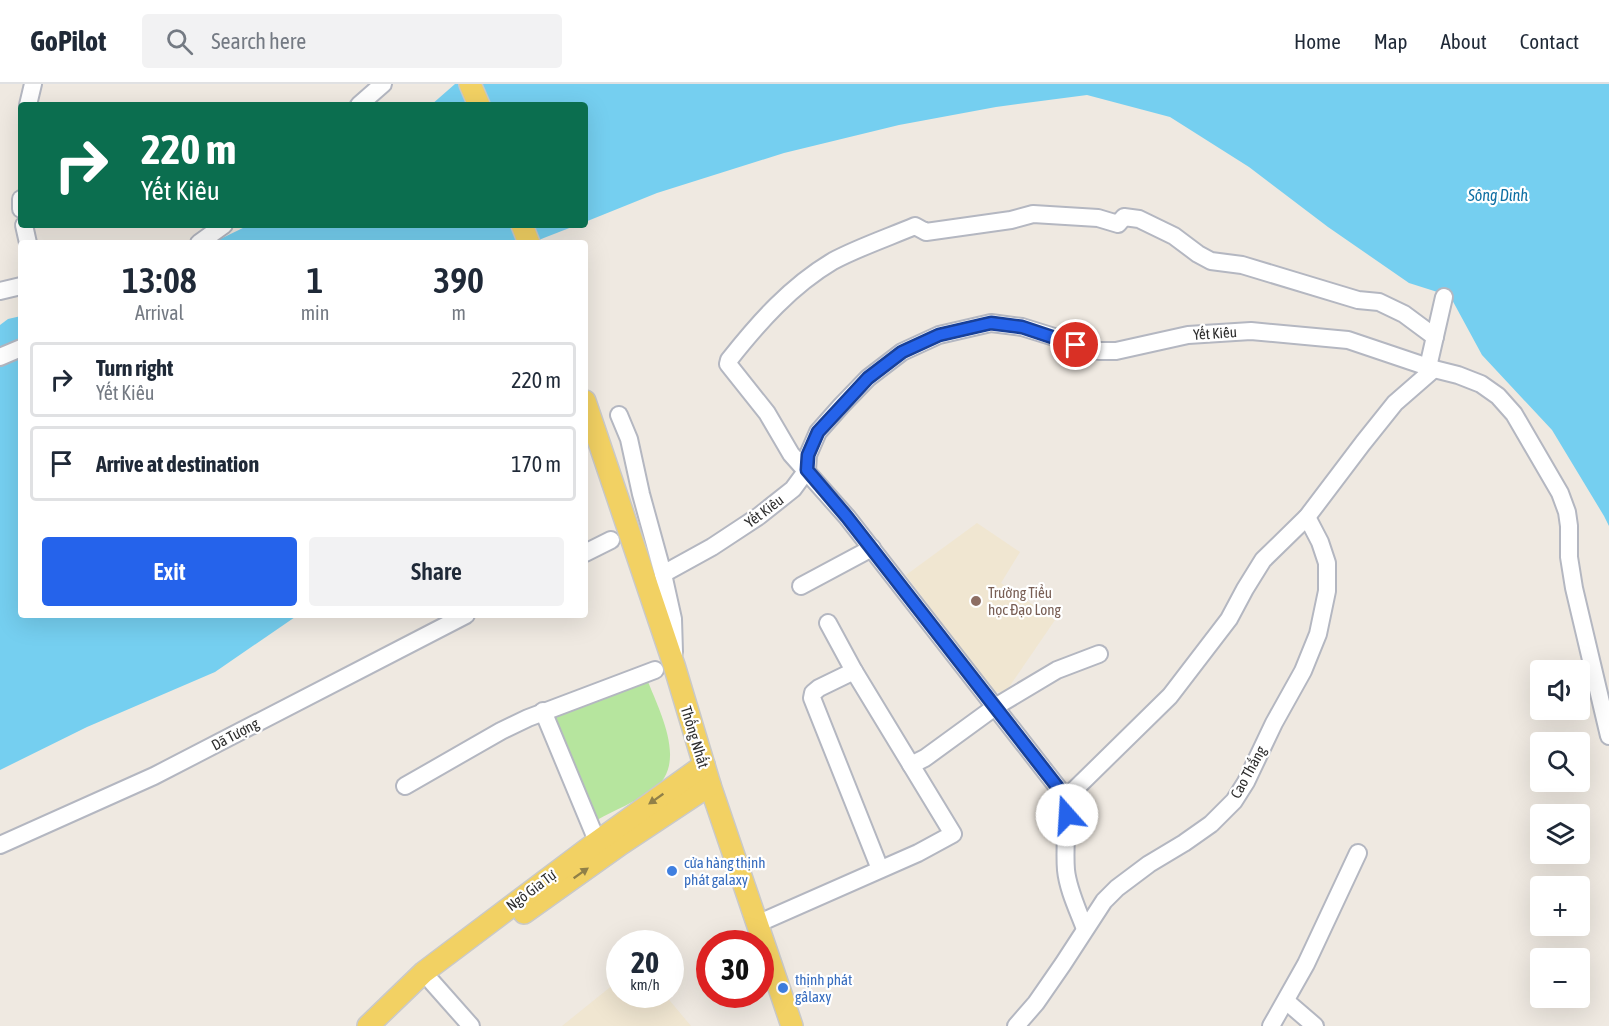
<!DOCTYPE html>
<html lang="en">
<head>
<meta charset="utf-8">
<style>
  body { margin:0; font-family:"Asap Condensed",sans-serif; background:#f2f2f3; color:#1f2937; height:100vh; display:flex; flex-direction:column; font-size:22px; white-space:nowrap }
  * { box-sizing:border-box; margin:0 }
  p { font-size:20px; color:#747a83 }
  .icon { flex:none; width:33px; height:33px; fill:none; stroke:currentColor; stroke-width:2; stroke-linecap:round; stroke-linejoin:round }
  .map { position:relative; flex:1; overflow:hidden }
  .details { position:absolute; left:18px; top:156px; width:570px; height:378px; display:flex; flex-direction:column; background:#fff; border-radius:6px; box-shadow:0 6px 24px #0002 }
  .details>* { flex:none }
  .top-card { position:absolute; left:18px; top:18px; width:570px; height:126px; border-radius:6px; box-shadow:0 6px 24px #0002; background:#0b6e4f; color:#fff; overflow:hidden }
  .buttons { position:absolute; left:1530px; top:576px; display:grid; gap:12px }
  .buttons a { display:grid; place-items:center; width:60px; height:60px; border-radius:6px; background:#fff; box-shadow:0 6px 24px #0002; font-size:30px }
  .speed { position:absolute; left:606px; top:846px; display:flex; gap:12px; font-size:30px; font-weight:700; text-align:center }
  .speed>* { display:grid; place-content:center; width:78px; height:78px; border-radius:50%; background:#fff; box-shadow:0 6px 24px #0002; line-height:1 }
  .speed small { font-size:15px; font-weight:400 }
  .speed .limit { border:9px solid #d22; background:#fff; color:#111 }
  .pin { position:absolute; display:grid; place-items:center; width:51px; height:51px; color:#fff; margin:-26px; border:3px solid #fff; border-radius:50%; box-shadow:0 2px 6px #0007 }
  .me { position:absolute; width:66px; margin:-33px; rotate:341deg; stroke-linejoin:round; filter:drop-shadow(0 0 4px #0008) }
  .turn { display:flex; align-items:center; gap:21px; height:126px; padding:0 24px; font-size:27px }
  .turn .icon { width:78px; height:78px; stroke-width:2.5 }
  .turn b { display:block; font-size:42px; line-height:51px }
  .eta { display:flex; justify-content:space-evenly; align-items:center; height:102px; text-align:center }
  .eta b { font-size:36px; font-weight:600; line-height:42px }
  .cta { display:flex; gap:12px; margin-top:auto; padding:12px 24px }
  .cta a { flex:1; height:69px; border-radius:6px; background:#2563eb; color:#fff; font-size:24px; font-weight:600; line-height:69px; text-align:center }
  .cta a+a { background:#f2f2f3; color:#1f2937 }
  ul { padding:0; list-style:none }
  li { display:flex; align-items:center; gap:18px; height:75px; margin:0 12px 9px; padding:0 12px; border:3px solid #e0e1e3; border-radius:6px }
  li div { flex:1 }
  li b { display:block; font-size:22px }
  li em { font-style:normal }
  header { display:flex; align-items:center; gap:36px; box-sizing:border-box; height:84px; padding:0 30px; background:#fff; border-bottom:2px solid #e0e1e3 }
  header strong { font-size:28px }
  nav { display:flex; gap:33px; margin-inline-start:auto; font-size:21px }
  .search { width:420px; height:54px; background:#f2f2f3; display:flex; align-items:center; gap:15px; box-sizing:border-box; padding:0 21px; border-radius:6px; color:#747a83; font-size:22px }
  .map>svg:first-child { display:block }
  .education { fill:#f0e6d1 }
  .green { fill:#b6e59e }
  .water { fill:#75cff0 }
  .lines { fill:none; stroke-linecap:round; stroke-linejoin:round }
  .minor-casing { stroke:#b4b7c1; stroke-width:20 }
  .major-casing { stroke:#c9c9c9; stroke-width:24 }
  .minor { stroke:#fff; stroke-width:16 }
  .major { stroke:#f2d163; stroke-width:21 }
  .oneway { fill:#908048 }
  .route-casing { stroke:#184099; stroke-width:15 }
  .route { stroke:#2563eb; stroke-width:10 }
  .education-dot { fill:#8d6e63; stroke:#fff; stroke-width:2 }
  .shop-dot { fill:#3f7fe0; stroke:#fff; stroke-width:2 }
  .labels { text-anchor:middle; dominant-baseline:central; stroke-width:4.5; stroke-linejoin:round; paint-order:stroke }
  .street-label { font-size:15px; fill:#2e2e2e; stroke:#fff }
  .education-label { font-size:15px; fill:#785e54; stroke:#fff; text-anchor:start }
  .shop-label { font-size:15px; fill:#366cbe; stroke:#fff; text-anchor:start }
  .water-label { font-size:16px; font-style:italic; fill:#0d6fa3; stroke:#fff }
</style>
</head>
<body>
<header>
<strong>GoPilot</strong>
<div class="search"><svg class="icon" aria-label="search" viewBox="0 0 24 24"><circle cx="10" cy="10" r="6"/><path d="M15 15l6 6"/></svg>Search here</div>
<nav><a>Home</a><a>Map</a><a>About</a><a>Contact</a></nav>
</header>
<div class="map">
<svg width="1609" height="942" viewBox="0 0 1609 942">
  <rect width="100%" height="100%" fill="#efe9e1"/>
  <g class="education">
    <path d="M977 439 1020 468 1001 499 1055 536 1005 609 990 607 906 491Z"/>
    <path d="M619 896 620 910 665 911 691 942H562Z"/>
  </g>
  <path class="green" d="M647 595C659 627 690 682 651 707 635 718 615 726 597 736L549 634Z"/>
  <g class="water">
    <path d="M455 0H1609V442L1604 432 1552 346 1482 271 1450 212 1409 199 1328 143 1249 83 1170 33 1087 11 996 23 899 41 784 69 657 109 585 138V21H431Z"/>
    <path d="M249 141H577L531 159H212Z"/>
    <path d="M21 232V531H298L215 588 87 643 0 686V241L8 235Z"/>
  </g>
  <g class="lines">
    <defs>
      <g id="minor">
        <path d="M28 21 33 0"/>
        <path d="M359 21 383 0"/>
        <path d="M21 115V125"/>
        <path d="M24 141 28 159"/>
        <path d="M199 159 224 141"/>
        <path d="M0 207 21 202"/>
        <path d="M0 273 21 264"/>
        <path d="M1428 283 1444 213"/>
        <path d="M619 331 629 355 641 410 663 490 673 535 674 568"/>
        <path d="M585 469 611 456"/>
        <path d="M663 490 712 463 759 432 793 405 807 386 808 371 818 348 841 322 868 294 902 268 939 251 991 239 1022 243 1099 267H1116L1188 251 1251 247 1348 256 1434 285 1458 291 1481 300 1498 312 1514 330 1560 409 1567 428 1569 442V473L1574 504 1609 652"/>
        <path d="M801 502 872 464"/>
        <path d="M854 587 819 604 813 609 812 614 880 785"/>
        <path d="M543 627 597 757"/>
        <path d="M911 681 925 674 995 623 1057 586 1099 570"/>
        <path d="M405 702 501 647 528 634 655 586"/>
        <path d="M1066 714 1170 612 1229 535 1245 505 1263 476 1307 433 1363 359 1395 319 1434 285"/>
        <path d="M0 761 154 692 466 531"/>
        <path d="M757 840 918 769 953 750 854 587 828 539"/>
        <path d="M1085 845C1078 826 1068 806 1066 786 1064 762 1068 738 1066 714L847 433 791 370 767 329 728 280 729 276C759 238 791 202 833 177 857 164 889 153 915 142L926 148 1011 136 1033 130 1098 134 1118 140 1124 133 1139 135 1174 152 1198 170 1211 177 1242 181 1358 216 1379 218 1404 230 1435 253"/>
        <path d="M432 898 471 942"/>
        <path d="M1286 917 1315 942"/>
        <path d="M1016 942 1036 919 1063 880 1104 817 1117 804 1149 780 1184 759 1211 740 1234 717 1246 698 1274 639 1303 587 1318 550 1327 507V479L1320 458 1307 433"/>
        <path d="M1271 942 1306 880 1358 769"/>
      </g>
      <g id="major">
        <path d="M470 0 479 21"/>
        <path d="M522 141 529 159"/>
        <path d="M585 317 674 581 710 701 792 942"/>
        <path d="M524 829 621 760 710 701"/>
        <path d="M368 942 424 888 594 760 704 681"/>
      </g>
    </defs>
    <use href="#minor" class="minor-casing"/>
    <use href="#major" class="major-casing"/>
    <use href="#minor" class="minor"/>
    <use href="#major" class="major"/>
  </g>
  <defs><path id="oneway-solid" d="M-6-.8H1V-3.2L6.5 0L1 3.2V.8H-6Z" transform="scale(1.5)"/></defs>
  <g class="oneway">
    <use href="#oneway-solid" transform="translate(656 715) rotate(145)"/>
    <use href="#oneway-solid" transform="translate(581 789) rotate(-35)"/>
  </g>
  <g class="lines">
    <defs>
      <path id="route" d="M1067 731 1066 714 847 433 807 386 808 371 818 348 868 294 902 268 939 251 991 239 1022 243 1076 261"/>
    </defs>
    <use href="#route" class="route-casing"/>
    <use href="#route" class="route"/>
  </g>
  <circle class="education-dot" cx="976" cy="517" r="6"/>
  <g class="shop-dot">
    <circle cx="672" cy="787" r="6"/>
    <circle cx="783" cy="904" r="6"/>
  </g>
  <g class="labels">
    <g class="street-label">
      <text transform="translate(1215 249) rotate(-4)">Yết Kiêu</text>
      <text transform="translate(764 427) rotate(-37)">Yết Kiêu</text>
      <text transform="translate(235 650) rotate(-28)">Dã Tượng</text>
      <text transform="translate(695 653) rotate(73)">Thống Nhất</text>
      <text transform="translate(1248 688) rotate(-61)">Cao Thắng</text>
      <text transform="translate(531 806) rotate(-37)">Ngô Gia Tự</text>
    </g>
    <g class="education-label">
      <text x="988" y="508">Trường Tiểu<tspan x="988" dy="17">học Đạo Long</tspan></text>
    </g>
    <g class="shop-label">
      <text x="684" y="778">cửa hàng thịnh<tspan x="684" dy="17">phát galaxy</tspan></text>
      <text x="795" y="895">thịnh phát<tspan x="795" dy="17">gâlaxy</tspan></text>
    </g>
    <g class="water-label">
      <text x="1498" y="111">Sông Dinh</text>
    </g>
  </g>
</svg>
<div class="buttons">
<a><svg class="icon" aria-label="sound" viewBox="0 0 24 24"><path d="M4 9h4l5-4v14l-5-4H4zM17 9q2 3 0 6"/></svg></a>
<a><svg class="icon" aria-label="search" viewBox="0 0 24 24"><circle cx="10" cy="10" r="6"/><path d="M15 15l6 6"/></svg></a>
<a><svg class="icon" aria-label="layers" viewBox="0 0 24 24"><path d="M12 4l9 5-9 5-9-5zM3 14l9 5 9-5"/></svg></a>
<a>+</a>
<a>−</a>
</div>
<div class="speed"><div>20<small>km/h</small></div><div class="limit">30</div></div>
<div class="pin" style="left:1076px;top:261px;background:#d93025"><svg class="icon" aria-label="arrive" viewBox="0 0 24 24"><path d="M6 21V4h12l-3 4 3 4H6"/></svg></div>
<svg class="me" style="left:1067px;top:731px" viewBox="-20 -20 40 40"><circle r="19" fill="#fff"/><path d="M0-13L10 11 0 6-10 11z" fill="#2563eb"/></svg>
<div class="top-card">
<div class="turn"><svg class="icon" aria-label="right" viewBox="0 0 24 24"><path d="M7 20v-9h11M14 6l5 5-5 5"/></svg><div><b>220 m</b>Yết Kiêu</div></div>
</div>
<section class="details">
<div class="eta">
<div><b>13:08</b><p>Arrival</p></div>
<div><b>1</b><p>min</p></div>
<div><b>390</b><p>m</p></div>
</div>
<ul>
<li><svg class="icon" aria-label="right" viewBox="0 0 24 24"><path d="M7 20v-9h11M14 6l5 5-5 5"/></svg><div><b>Turn right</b><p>Yết Kiêu</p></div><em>220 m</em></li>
<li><svg class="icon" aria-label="arrive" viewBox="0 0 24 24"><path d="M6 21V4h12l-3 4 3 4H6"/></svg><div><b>Arrive at destination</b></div><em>170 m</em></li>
</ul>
<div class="cta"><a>Exit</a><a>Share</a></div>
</section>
</div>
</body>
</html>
